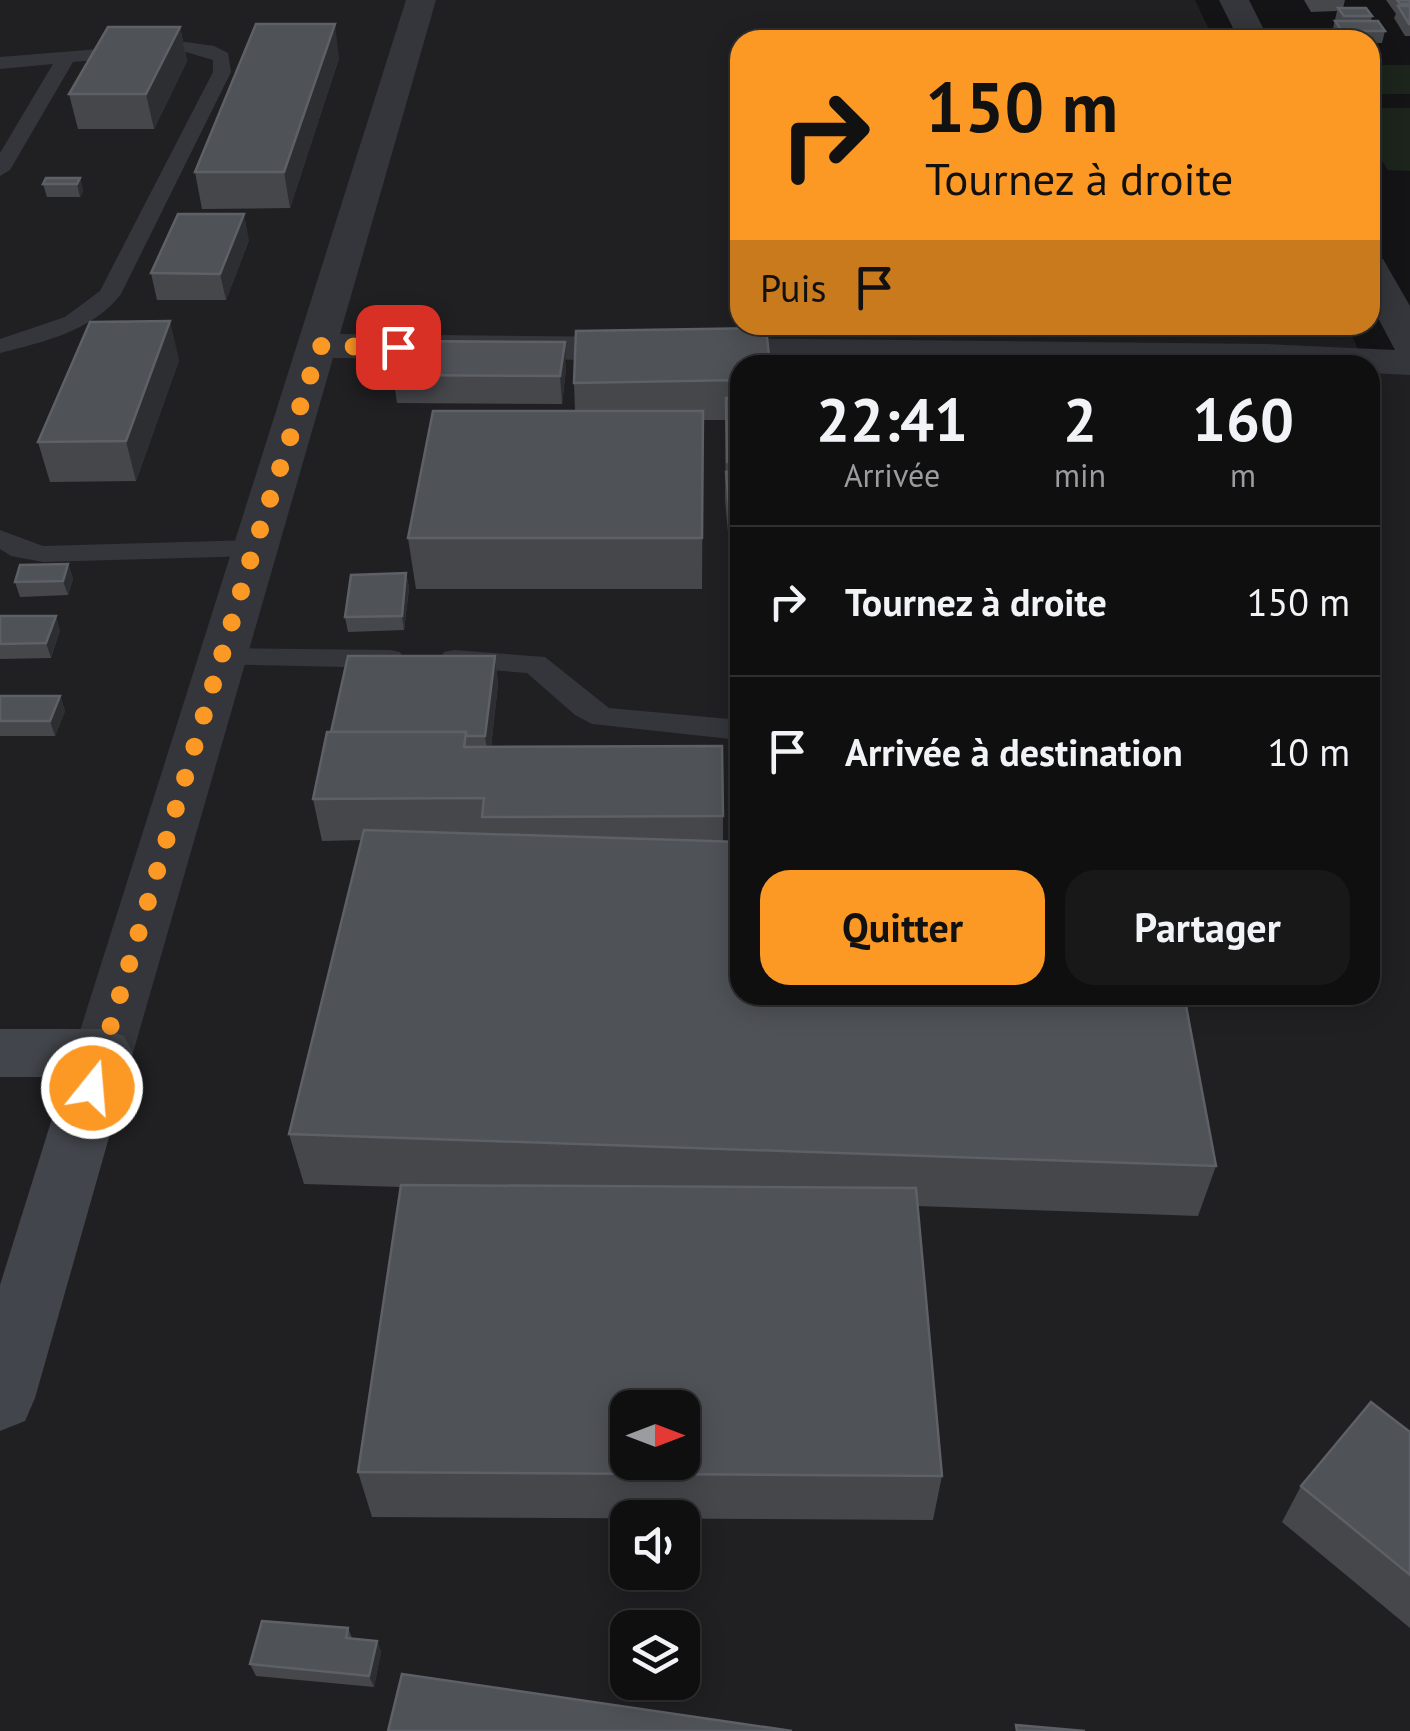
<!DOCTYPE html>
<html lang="fr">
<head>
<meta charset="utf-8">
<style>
  body { margin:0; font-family:"PT Sans",sans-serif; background:#181819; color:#f1f3f6; height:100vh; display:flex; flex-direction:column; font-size:38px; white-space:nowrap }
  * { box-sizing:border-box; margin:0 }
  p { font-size:32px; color:#9b9c9f }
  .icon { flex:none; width:55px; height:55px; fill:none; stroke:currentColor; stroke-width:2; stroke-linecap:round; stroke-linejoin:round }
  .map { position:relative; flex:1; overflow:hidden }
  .details { position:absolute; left:730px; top:355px; width:650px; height:650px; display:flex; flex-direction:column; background:#0f0f10; border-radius:30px; box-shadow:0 5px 25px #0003,0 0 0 2px #2f2f30 }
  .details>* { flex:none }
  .hud { position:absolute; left:730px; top:30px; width:650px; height:305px; border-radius:30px; box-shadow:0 5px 25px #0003,0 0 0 2px #2f2f30; background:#fc9925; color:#111; overflow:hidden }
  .needle { width:65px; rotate:90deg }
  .fabs { position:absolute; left:610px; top:1390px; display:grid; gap:20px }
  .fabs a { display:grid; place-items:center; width:90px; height:90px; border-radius:20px; background:#0f0f10; box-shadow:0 5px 25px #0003,0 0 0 2px #2f2f30; font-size:50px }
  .pin { position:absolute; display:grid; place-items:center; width:85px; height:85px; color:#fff; margin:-42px; border-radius:20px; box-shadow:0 5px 15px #0006 }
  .me { position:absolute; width:110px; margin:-55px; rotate:17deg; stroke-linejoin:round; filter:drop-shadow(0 0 8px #0008) }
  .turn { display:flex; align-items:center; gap:35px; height:210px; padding:0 30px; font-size:45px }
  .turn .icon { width:130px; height:130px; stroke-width:2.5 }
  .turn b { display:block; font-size:70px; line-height:85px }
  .then { display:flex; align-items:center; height:95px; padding:0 30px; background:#0003; gap:20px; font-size:38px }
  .eta { display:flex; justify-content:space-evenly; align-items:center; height:170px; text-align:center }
  .eta b { font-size:60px; font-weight:800; line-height:70px }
  .button { display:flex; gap:20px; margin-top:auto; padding:20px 30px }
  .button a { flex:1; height:115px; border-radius:30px; background:#fc9925; color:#111; font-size:40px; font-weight:800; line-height:115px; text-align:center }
  .button a+a { background:#181819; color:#f1f3f6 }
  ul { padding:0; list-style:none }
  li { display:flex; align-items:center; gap:30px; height:150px; padding:0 30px; border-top:2px solid #2f2f30 }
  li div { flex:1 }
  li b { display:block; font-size:38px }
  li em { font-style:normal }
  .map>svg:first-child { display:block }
  .built { fill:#202023; fill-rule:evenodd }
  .green { fill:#1c241c }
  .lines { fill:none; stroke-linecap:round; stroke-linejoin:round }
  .lane { fill:#34363b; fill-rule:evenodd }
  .street { fill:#34363b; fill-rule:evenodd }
  .secondary { fill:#42454b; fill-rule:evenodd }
  .wall { fill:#45474b }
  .shaded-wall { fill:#2d2e31 }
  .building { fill:#4f5257; stroke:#5d6066; stroke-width:2.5; fill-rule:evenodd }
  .route { stroke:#fc9925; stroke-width:18; stroke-dasharray:0 32.4 }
</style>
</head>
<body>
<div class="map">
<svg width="1410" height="1731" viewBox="0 0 1410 1731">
  <rect width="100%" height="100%" fill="#141416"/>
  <path class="built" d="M0 0H1195L1214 40H740V325H1347L1365 364 1410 366V1731H0ZM740 365H1370V995H740ZM628 1408H682V1462H628ZM628 1518H682V1572H628ZM628 1628H682V1682H628Z"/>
  <g class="green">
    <rect x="1370" y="65" width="40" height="29"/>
    <path d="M1370 108H1410V171L1388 170 1370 142Z"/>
  </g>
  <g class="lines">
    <g class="lane">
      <path d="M186 42 214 46 228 53 231 72 121 294C93 331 43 342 0 353V339L65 317 100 291 213 72V60L186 52 73 62 10 170 0 176V153L53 64 0 69V57Z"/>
      <path d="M0 530 43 546 254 540 267 548 254 556 43 562 11 556 0 549Z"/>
      <path d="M222 648 390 650 400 652 404 659 400 666 390 668 212 664 208 657 212 650Z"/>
      <path d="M454 650 545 657 609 708 740 720V740L592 724 575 715 527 673 444 666 440 659 444 652Z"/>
    </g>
    <g class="street">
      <path d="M406 0H436L340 334 1264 344 1395 350 1370 303V256L1383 259 1410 306V375L1370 373V365L333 358 133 1053 124 1070 103 1077 82 1070 73 1053Z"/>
      <path d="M1219 0H1249L1269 40H1239Z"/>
    </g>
    <path class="secondary" d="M0 1029H103L124 1036 133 1053 35 1398 25 1421 0 1431V1285L65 1077H0Z"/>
  </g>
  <g class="wall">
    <path d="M1304 0H1345L1343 8 1372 16 1371 21 1385 31 1382 43H1370V40H1337L1332 33 1337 11 1311 12Z"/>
    <path d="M1386 0H1410V36H1405L1394 18 1396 14Z"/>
    <path d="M180 27 187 61 154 129H78L69 94Z"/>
    <path d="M339 58 290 208 202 209 195 172Z"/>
    <path d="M80 178 83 191 80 197H47L43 184Z"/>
    <path d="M249 240 226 300H157L151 273Z"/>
    <path d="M179 360 136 481 50 482 38 442Z"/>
    <path d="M740 365V596H734L725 500 726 420H703L702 589H416L408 538 575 411 574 383Z"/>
    <path d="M566 369 562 404 397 403 393 375Z"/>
    <path d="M68 564 73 579 68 595 20 597 15 582Z"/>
    <path d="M406 573 409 588 404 630 348 632 345 617Z"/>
    <path d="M0 616 60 630 51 658 0 659Z"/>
    <path d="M495 656 498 684 491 747 723 816V841L1216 1166 1198 1216 917 1206 942 1476 933 1520 372 1517 358 1472 401 1187 304 1184 289 1134 362 840 322 841 313 799 331 732Z"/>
    <path d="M0 696H60L65 711 55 736H0Z"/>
    <path d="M1410 1432V1628L1282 1522 1301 1486Z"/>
    <path d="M348 1628 352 1638 377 1641 381 1652 374 1687 256 1676 250 1664Z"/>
  </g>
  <g class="shaded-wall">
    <path d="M335 24 339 58 290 208 284 172Z"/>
    <path d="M180 27 187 61 154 129 146 94Z"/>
    <path d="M80 178 83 191 80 197 77 184Z"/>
    <path d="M244 214 249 240 226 300 220 274Z"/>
    <path d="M170 321 179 360 136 481 126 441Z"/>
    <path d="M565 342 566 369 562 404 560 376Z"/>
    <path d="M68 564 73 579 68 595 63 581Z"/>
    <path d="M406 573 409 588 404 630 402 616Z"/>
    <path d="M56 616 60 630 51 658 46 643Z"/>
    <path d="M495 656 498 684 489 765 485 736Z"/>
    <path d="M60 696 65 711 55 736 50 721Z"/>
    <path d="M377 1641 381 1652 374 1687 369 1676Z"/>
  </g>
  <g class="building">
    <path d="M1397 0H1410V4H1400Z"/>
    <path d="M1398 6H1410V24H1409Z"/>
    <path d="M1338 8H1366L1372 16H1344Z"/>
    <path d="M1335 21H1378L1385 31H1342Z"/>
    <path d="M256 24H335L284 172H195Z"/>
    <path d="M108 27H180L146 94H69Z"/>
    <path d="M46 178H80L77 184H43Z"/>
    <path d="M178 214H244L220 274 151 273Z"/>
    <path d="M170 321 126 441 38 442 90 322Z"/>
    <path d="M766 328 770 365H740V380L574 383 576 331Z"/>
    <path d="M402 341 565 342 560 376 393 375Z"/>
    <path d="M726 398H740V462H727Z"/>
    <path d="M433 411H703L702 538H408Z"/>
    <path d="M740 471V567H734L726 472Z"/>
    <path d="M68 564 63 581 15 582 20 565Z"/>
    <path d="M406 573 402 616 345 617 351 575Z"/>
    <path d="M0 616H56L46 643 0 644Z"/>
    <path d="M348 656H495L485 736H467L466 732H331Z"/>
    <path d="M0 696H60L50 721H0Z"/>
    <path d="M327 732H466L464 747 722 746 723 816 482 817 484 798 313 799Z"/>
    <path d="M364 830 740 842V995H1184L1216 1166 289 1134Z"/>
    <path d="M401 1185 916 1188 942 1476 358 1472ZM628 1408H682V1462H628Z"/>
    <path d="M1371 1402 1410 1432V1575L1301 1486Z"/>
    <path d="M262 1621 348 1628 346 1638 377 1641 369 1676 250 1664Z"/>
    <path d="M402 1674 792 1731H388Z"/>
    <path d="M1016 1725 1085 1731H1017Z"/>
  </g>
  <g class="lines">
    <path class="route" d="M92 1088 254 548 320 346 398 347"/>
  </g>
</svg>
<div class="fabs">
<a><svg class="needle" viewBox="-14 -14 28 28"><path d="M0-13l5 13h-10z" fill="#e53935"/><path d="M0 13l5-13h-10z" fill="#9b9c9f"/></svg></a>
<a><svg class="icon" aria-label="sound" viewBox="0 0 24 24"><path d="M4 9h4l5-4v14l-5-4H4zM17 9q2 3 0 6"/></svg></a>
<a><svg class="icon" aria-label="layers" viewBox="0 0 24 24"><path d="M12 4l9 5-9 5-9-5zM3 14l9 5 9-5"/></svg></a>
</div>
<div class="pin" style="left:398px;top:347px;background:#d93025"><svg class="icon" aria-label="arrive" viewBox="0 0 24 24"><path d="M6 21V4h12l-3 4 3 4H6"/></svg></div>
<svg class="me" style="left:92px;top:1088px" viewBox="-20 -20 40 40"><circle r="17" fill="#fc9925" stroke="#fff" stroke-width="3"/><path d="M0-11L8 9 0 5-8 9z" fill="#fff"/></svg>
<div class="hud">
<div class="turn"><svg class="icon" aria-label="right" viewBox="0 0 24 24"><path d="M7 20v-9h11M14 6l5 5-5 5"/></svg><div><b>150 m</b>Tournez à droite</div></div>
<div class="then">Puis<svg class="icon" aria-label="arrive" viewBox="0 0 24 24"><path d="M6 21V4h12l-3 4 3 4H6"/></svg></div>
</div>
<section class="details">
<div class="eta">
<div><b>22:41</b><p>Arrivée</p></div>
<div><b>2</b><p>min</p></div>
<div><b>160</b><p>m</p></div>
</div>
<ul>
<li><svg class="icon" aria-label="right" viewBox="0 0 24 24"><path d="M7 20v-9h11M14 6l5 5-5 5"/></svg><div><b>Tournez à droite</b></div><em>150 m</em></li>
<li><svg class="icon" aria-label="arrive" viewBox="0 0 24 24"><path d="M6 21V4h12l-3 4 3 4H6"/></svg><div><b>Arrivée à destination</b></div><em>10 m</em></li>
</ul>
<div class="button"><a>Quitter</a><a>Partager</a></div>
</section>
</div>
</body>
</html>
